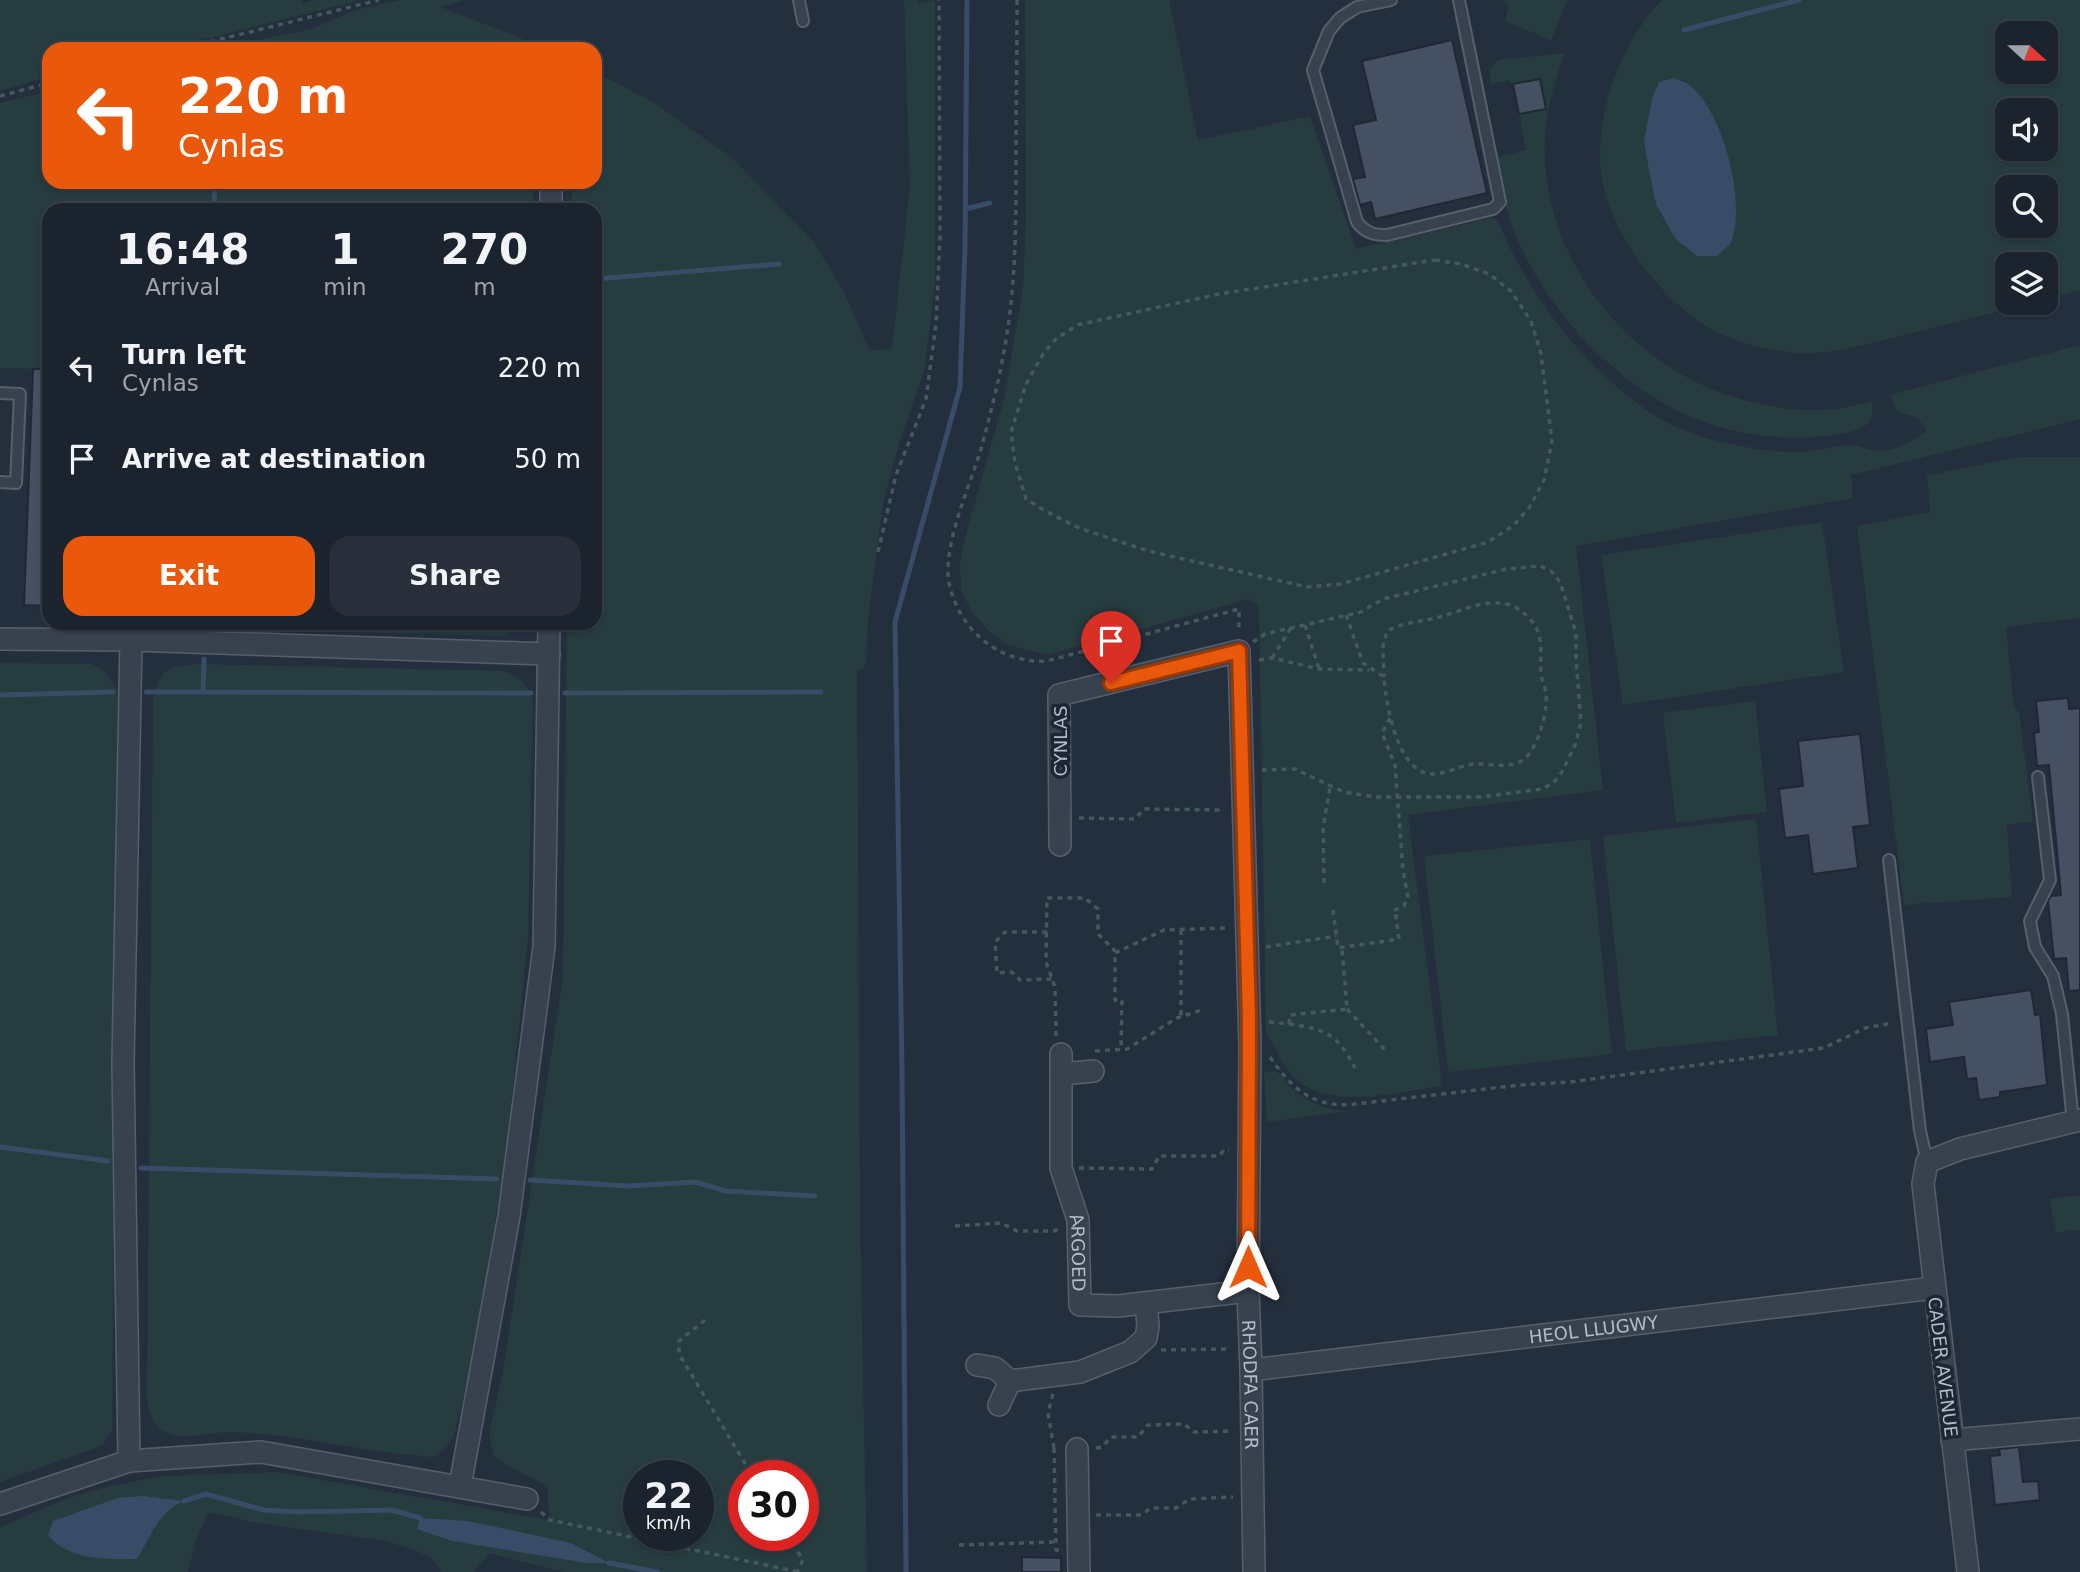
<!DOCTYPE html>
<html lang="en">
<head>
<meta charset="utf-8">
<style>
  body { margin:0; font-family:"DejaVu Sans",sans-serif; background:#282f3a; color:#f1f3f6; height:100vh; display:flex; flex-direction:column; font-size:26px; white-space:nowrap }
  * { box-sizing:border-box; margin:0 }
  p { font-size:23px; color:#a0a4aa }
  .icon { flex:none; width:38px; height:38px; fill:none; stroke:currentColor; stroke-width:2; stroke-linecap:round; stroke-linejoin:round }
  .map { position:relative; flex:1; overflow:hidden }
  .drawer { position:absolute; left:42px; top:203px; width:560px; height:427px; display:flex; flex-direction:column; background:#1b232e; border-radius:21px; box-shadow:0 2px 5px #0004,0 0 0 2px #39404a }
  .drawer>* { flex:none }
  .banner { position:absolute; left:42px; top:42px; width:560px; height:147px; border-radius:21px; box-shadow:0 2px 5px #0004,0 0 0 2px #39404a; background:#ea580c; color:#fff; overflow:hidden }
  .needle { width:46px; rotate:111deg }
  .controls { position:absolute; left:1995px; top:21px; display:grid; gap:14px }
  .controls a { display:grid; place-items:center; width:63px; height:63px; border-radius:14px; background:#1b232e; box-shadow:0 2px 5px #0004,0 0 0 2px #39404a; font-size:35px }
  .speed { position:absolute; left:623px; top:1460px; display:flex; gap:14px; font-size:35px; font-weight:700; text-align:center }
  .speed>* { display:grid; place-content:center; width:91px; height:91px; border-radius:50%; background:#1b232e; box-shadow:0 2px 5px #0004,0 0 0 2px #39404a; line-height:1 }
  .speed small { font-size:18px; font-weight:400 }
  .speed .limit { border:10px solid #d22; background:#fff; color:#111 }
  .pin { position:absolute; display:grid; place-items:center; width:60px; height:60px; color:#fff; margin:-72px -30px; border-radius:50% 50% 50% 0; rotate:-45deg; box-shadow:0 0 7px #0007 }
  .pin .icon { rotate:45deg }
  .me { position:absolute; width:77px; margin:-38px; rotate:0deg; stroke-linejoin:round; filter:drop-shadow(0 0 5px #0008) }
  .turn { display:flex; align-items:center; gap:24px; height:147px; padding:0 21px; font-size:32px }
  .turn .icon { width:91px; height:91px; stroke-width:2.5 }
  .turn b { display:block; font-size:49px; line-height:60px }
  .eta { display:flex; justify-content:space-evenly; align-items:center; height:119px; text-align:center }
  .eta b { font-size:42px; font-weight:600; line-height:49px }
  .button { display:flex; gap:14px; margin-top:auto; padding:14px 21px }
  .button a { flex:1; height:80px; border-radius:21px; background:#ea580c; color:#fff; font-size:28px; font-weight:600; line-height:80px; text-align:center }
  .button a+a { background:#282f3a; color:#f1f3f6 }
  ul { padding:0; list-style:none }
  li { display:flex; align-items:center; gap:21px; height:91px; padding:0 21px }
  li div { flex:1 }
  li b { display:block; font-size:26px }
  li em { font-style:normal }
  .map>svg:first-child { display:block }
  .green { fill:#263c3f; fill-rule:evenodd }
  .water { fill:#394c67 }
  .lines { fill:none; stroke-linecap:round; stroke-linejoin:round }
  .stream { stroke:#394c67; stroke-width:5 }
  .building { fill:#455162; stroke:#1f2835; stroke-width:2 }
  .service-casing { stroke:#565f6c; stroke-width:14 }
  .minor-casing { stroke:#565f6c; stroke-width:24 }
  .path { stroke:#44595c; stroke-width:3.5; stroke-dasharray:5 5; stroke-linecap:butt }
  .service { stroke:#38414e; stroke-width:10 }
  .minor { stroke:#38414e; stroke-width:21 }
  .route-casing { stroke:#983908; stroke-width:18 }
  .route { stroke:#ea580c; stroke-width:12 }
  .labels { text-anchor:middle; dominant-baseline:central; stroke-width:7; stroke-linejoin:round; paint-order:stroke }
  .street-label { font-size:18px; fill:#b4bcc9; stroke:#1d2633 }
</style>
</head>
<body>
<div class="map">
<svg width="2080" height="1572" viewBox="0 0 2080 1572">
  <rect width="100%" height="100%" fill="#242f3e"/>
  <g class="green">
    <path d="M0 0H302L303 3 314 0H361L167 49H49V76L0 91Z"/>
    <path d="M399 0H463L441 7 548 49H215L309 30 355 10Z"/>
    <path d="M904 0H917L918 3 935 0V284L924 371 898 447 883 503 868 619 866 663 864 668 857 670 860 1223 867 1572H565L489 1553 474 1572H442L430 1557 415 1550 380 1540 258 1523 208 1512 195 1544 188 1572H0V1527L68 1498 105 1487 162 1476 276 1472 550 1520 547 1486 505 1464 494 1456 489 1433 503 1372 563 977 567 623H595V210H572V182H595V72L653 102 732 158 813 241 844 292 870 351 892 348 910 186ZM639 1475H698V1535H639ZM744 1475H803V1535H744Z"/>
    <path d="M1025 0H1169L1198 140 1310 116 1356 249 1490 218 1497 219C1524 284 1564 341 1617 387 1633 400 1651 415 1670 424 1708 442 1757 452 1800 452 1816 452 1832 446 1847 445 1858 444 1868 450 1879 451 1891 453 1917 439 1927 431L1918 418 1897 411 1890 395 2080 345V419L1851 475 1853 498 1576 546 1603 790 1408 815 1442 1086C1397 1092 1325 1113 1291 1074 1281 1062 1274 1045 1266 1032L1259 606 1249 599 1047 655 1008 645 989 631 972 612 961 590 960 563 965 538 1004 399 1023 289 1026 214Z"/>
    <path d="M1501 0H1568L1551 40 1505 21 1509 6Z"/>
    <path d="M1663 0H2080V290L2046 299V264H2007V303H2030C1984 315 1938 327 1891 338 1857 346 1823 357 1787 352 1757 348 1723 339 1698 321 1654 289 1608 229 1601 174 1597 139 1605 98 1619 66 1629 45 1645 14 1663 0ZM2007 33H2046V72H2007ZM2007 110H2046V149H2007ZM2007 187H2046V226H2007Z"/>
    <path d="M1565 53C1555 80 1547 107 1545 136 1539 257 1626 366 1740 399 1784 411 1828 415 1872 401 1872 408 1874 416 1869 422 1863 431 1845 433 1835 435 1783 441 1733 436 1684 414 1656 401 1628 381 1605 360 1562 321 1523 266 1507 210 1503 193 1501 174 1498 157L1526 150 1519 114 1546 109 1540 79 1513 84 1508 80 1491 84 1489 70 1498 60Z"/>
    <path d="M49 91V182H533V210H49V369L0 368V103Z"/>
    <path d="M2019 457H2080V618L2006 627 2014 708 2019 712 2033 822 2007 825 2012 897 1904 905 1857 526 1930 512 1927 475Z"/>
    <path d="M1822 522 1844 672 1623 705 1601 555Z"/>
    <path d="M181 623H523L505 636 181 628Z"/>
    <path d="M0 663 92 664 105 672 118 690 112 1431 101 1446 0 1482Z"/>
    <path d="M200 664 503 671C519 677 526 683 533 699L528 937 507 1147 474 1355 454 1435 447 1446 433 1457C365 1453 298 1433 229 1432 209 1432 184 1441 165 1432 153 1426 149 1412 147 1400L153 700C159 667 169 667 200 664Z"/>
    <path d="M1755 701 1767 812 1676 823 1663 713Z"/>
    <path d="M1756 819 1778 1035 1626 1051 1603 836Z"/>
    <path d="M1590 839 1612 1054 1448 1072 1424 856Z"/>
    <path d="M1277 1071C1295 1096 1316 1109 1347 1111L1267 1122 1264 1072Z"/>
    <path d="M2080 1195V1230L2056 1233 2050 1199Z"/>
  </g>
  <g class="water">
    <path d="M1673 78C1677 80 1684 81 1688 84 1723 109 1746 201 1732 240 1729 247 1722 251 1717 256H1697L1675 238 1656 204 1649 170 1644 141 1652 99 1659 82Z"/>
    <path d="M142 1496 184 1501C158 1512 151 1536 137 1559 108 1560 67 1560 48 1535L53 1521 118 1498Z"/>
    <path d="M420 1518 468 1521 571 1543 609 1563H587L452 1541 417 1529Z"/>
  </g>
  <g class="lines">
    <g class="stream">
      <path d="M1684 30 1799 0"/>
      <path d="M965 209 990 203"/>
      <path d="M214 210 215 182"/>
      <path d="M595 279 779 264"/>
      <path d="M204 626V623"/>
      <path d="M203 691 204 659"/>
      <path d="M146 692 531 693"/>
      <path d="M565 693 821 692"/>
      <path d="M0 695 113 692"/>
      <path d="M0 1147 108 1161"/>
      <path d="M141 1168 497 1179"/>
      <path d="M530 1180 629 1186 695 1182 726 1191 815 1196"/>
      <path d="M184 1501 206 1494 264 1510 297 1512 392 1510 420 1518"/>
      <path d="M609 1563 657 1572"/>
      <path d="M906 1572 902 1072 895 622 960 387 965 247 967 0"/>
    </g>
  </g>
  <g class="building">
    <path d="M1452 40 1487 193 1375 219 1371 202 1360 205 1353 179 1365 177 1353 125 1376 120 1362 61Z"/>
    <path d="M1540 79 1546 109 1519 114 1513 84Z"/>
    <path d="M33 369H49V606L24 605Z"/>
    <path d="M2068 698 2069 709 2080 708V990L2069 991 2066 958 2054 959 2048 901 2051 896 2061 895 2049 765 2037 766 2034 733 2039 732 2036 701Z"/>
    <path d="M1860 734 1870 825 1853 827 1858 868 1813 874 1808 835 1785 838 1779 789 1803 786 1798 741Z"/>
    <path d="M2031 990 2035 1015 2040 1014 2047 1085 2000 1092V1097L1979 1100 1976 1078 1967 1079 1964 1057 1930 1062 1926 1029 1953 1025 1949 1002Z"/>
    <path d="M2019 1447 2023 1482 2038 1481 2040 1500 1995 1505 1990 1456 2000 1455 1999 1449Z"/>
    <path d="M1022 1557 1061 1558V1572H1022Z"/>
  </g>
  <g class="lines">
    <defs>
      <g id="service">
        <path d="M799 0 803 21"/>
        <path d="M1391 0 1357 7 1340 18 1329 31 1313 70 1357 222C1366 233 1373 235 1387 235L1493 209 1500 202 1459 0"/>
        <path d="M0 393 20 394 16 483 0 482"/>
        <path d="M2038 777 2050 880 2030 921 2035 947 2053 976 2062 1014 2073 1122"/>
        <path d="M1889 860 1920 1131 1927 1162"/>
      </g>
      <g id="minor">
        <path d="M551 210V182"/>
        <path d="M0 639 131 640 549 654"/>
        <path id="s1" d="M1060 845 1059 695 1239 651 1250 1045 1248 1291 1251 1370 1254 1572"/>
        <path id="s2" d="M1061 1054V1168L1078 1220 1080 1305 1118 1306 1248 1291"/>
        <path d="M1062 1074 1093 1071"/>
        <path d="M977 1365 995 1368 1010 1381 1080 1372 1130 1352 1146 1338 1148 1326 1146 1303"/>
        <path id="s3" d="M1251 1370 1934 1288"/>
        <path d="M999 1405 1010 1381"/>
        <path d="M1952 1440 2080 1429"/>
        <path d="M1077 1449 1079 1572"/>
        <path d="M129 1461 123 1063 131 640"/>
        <path d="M460 1486 509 1216 544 947 549 623"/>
        <path d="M0 1504 129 1461 261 1452 527 1499"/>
        <path d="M1968 1572 1923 1184 1927 1162 1960 1149 2080 1120"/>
      </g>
    </defs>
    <use href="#service" class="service-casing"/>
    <use href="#minor" class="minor-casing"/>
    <g class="path">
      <path d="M1017 0C1017 55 1016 110 1016 165 1016 211 1016 257 1011 303 1006 352 994 401 981 449 970 486 940 550 950 587 961 632 1001 664 1047 661L1239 609V631"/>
      <path d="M181 49 379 0"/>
      <path d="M0 96 49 83"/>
      <path d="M1435 260 1461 264 1489 274 1511 291 1531 321 1541 354 1552 441 1544 480 1529 508 1513 526 1488 542 1341 584 1307 587 1148 551 1079 528 1045 511 1026 499 1015 463 1011 432 1026 384 1043 354 1056 339 1077 325 1219 294Z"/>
      <path d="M878 552 896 475 926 399 936 324 940 237 939 0"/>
      <path d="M1346 615 1363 663 1384 677C1386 704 1397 774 1433 774 1447 774 1460 765 1474 764 1493 763 1515 772 1529 754 1540 739 1548 711 1546 693 1545 685 1541 679 1541 672 1540 661 1542 651 1540 640 1539 631 1534 623 1528 617 1504 591 1472 607 1443 616 1424 622 1405 621 1387 631L1383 646 1384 677"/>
      <path d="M1305 625 1319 669"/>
      <path d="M1253 642 1265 634 1361 612 1383 599 1507 569 1540 566 1551 571 1560 582 1576 633V659L1581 723 1575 745 1562 772 1553 783 1542 789 1480 797H1374L1344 792 1295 769 1262 770"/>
      <path d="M1272 658 1291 628"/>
      <path d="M1259 660 1272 658 1319 669 1369 670"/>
      <path d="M1390 718 1382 733 1395 765 1403 871 1408 897 1404 906 1393 911"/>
      <path d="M1079 818 1135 819 1144 809 1224 810"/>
      <path d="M1324 883 1323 828 1330 787"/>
      <path d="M1333 910 1338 948 1399 939 1395 910"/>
      <path d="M1181 930V1017"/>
      <path d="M1047 932H1005L995 942 997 973 1012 972 1020 980 1053 979"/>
      <path d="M1266 947 1336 936"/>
      <path d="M1115 953 1164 930 1227 928"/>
      <path d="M1347 1009 1387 1052"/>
      <path d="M1269 1022 1289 1024 1290 1015 1347 1009 1342 948"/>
      <path d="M1289 1024C1326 1029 1337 1034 1355 1068"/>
      <path d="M1056 1036 1055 987 1046 962 1047 898H1085L1098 909V934L1115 951V1000H1122L1121 1050"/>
      <path d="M1095 1051 1127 1049 1177 1018 1205 1009"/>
      <path d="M1270 1057C1291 1087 1309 1105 1347 1105L1520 1085 1570 1082 1824 1048 1865 1028 1893 1023"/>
      <path d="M1079 1168 1152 1169 1159 1156H1219L1224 1150H1229"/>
      <path d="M955 1226 1001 1223 1017 1231H1055L1060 1227"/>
      <path d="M705 1320 679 1341V1354L752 1475"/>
      <path d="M1161 1350 1231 1349"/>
      <path d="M1053 1394 1048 1413 1054 1448H1057"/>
      <path d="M1054 1448 1056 1550H1060"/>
      <path d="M1096 1448 1102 1447 1111 1437H1138L1148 1425 1184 1424 1194 1432 1233 1431"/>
      <path d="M541 1512 550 1520 799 1572"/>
      <path d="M1096 1515H1141L1151 1508H1176L1190 1499 1233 1497"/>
      <path d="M787 1535 803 1560 797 1572"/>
      <path d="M959 1545 1056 1542"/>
    </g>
    <use href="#service" class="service"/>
    <use href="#minor" class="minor"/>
  </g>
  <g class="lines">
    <defs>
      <path id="route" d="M1111 683 1239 651 1249 1020 1248 1267"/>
    </defs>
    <use href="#route" class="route-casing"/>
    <use href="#route" class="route"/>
  </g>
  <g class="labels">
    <g class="street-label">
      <text transform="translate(1060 741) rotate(-90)">CYNLAS</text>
      <text stroke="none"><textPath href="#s2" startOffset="201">ARGOED</textPath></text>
      <text stroke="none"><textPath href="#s3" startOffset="345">HEOL LLUGWY</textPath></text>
      <text transform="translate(1943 1367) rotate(83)">CADER AVENUE</text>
      <text stroke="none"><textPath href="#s1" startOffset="1069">RHODFA CAER</textPath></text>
    </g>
  </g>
</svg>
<div class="controls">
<a><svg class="needle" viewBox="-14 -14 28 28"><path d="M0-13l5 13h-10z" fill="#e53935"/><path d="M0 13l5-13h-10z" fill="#a0a4aa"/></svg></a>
<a><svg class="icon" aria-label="sound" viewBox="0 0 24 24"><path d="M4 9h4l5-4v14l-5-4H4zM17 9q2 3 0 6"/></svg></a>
<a><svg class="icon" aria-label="search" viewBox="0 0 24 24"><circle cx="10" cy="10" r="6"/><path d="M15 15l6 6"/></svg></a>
<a><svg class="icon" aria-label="layers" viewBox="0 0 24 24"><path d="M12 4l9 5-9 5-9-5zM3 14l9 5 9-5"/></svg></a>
</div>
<div class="speed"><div>22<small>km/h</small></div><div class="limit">30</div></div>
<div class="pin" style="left:1111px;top:683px;background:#d93025"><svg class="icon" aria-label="arrive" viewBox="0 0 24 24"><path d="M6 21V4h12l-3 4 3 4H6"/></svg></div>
<svg class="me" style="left:1248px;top:1267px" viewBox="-20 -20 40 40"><path d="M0-17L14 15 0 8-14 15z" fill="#ea580c" stroke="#fff" stroke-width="4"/></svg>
<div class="banner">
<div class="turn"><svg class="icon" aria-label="left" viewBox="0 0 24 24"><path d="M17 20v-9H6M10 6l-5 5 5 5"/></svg><div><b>220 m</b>Cynlas</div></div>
</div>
<section class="drawer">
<div class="eta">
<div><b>16:48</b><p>Arrival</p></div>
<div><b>1</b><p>min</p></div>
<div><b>270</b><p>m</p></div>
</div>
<ul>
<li><svg class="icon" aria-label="left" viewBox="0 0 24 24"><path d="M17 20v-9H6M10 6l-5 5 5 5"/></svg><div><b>Turn left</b><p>Cynlas</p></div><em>220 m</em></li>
<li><svg class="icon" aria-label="arrive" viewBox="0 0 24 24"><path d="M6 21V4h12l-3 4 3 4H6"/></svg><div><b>Arrive at destination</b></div><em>50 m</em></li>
</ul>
<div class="button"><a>Exit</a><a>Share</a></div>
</section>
</div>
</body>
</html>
